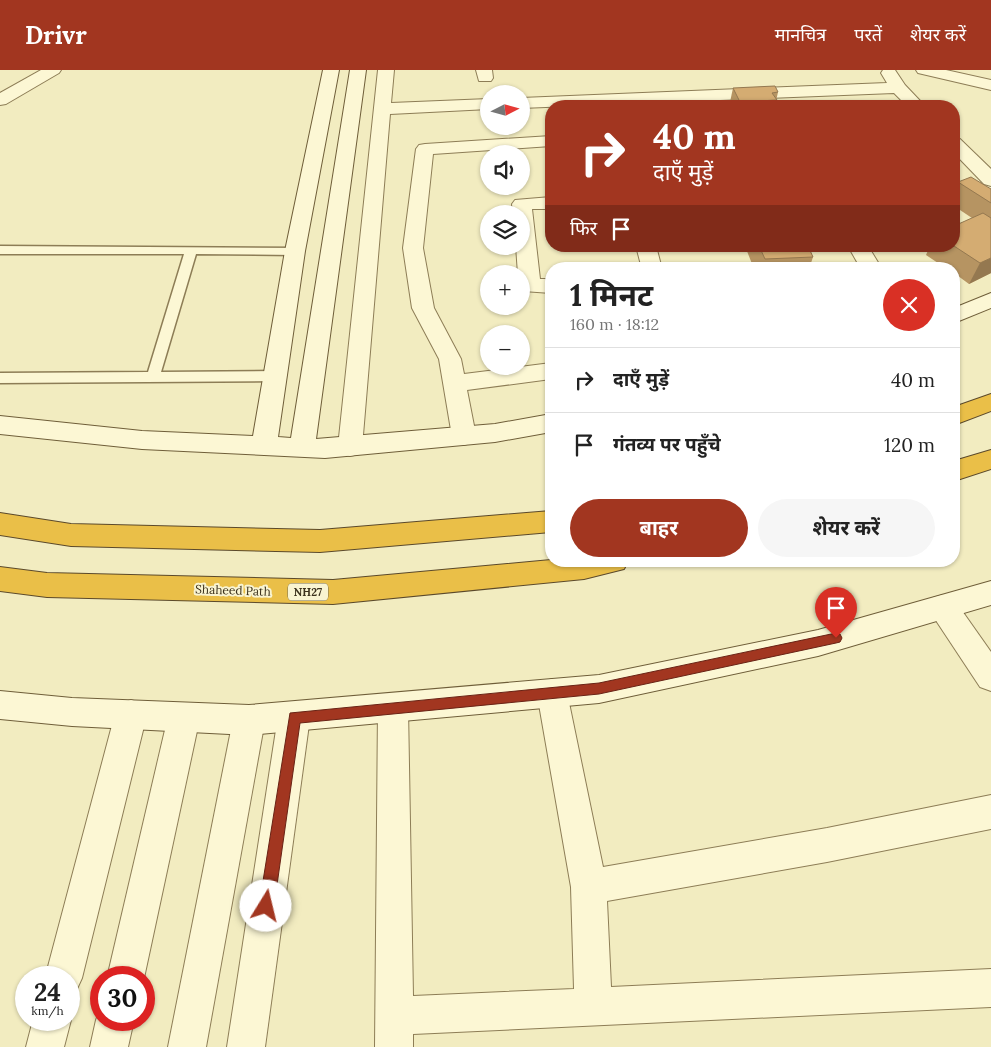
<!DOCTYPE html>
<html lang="hi">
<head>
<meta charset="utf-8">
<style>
  body { margin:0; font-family:Lora,"Noto Sans Devanagari",serif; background:#f6f6f6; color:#222; height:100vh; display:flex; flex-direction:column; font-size:19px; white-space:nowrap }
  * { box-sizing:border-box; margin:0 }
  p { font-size:16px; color:#767676 }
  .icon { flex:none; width:28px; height:28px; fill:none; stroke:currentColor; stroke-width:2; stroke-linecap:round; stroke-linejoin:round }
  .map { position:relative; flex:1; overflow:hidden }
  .side { position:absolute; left:545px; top:192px; width:415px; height:305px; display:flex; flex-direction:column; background:#fff; border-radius:20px; box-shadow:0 1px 4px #0004 }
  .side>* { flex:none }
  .top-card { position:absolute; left:545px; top:30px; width:415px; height:152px; border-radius:20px; box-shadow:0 1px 4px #0004; background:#a23620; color:#fff; overflow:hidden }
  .needle { width:32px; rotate:84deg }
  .tools { position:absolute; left:480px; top:15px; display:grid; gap:10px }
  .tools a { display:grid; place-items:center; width:50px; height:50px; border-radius:50%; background:#fff; box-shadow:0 1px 4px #0004; font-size:25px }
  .speed { position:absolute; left:15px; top:896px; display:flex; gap:10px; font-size:25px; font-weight:700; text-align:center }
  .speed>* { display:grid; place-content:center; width:65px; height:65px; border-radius:50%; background:#fff; box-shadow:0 1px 4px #0004; line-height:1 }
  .speed small { font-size:12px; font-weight:400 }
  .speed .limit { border:8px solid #d22; background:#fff; color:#111 }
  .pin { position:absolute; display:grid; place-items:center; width:42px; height:42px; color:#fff; margin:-51px -21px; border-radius:50% 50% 50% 0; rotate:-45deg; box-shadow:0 0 5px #0007 }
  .pin .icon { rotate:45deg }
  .me { position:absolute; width:55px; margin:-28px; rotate:9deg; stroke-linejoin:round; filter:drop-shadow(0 0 4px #0008) }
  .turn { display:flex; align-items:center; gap:18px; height:105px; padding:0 25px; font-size:22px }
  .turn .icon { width:65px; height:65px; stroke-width:2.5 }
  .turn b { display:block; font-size:35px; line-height:42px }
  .then { display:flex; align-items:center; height:48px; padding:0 25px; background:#0003; gap:10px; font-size:19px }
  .round { display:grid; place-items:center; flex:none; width:52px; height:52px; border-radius:26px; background:#f6f6f6 }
  .summary { display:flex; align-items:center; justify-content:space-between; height:85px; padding:0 25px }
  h1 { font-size:30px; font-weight:700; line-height:38px }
  .button { display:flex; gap:10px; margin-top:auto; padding:10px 25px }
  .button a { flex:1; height:58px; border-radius:30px; background:#a23620; color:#fff; font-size:20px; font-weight:700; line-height:58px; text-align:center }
  .button a+a { background:#f6f6f6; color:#222 }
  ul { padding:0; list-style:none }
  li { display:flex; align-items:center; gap:15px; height:65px; padding:0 25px; border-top:1px solid #e0e0e0 }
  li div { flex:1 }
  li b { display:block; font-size:19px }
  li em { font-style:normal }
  header { display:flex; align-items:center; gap:30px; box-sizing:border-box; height:70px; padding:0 25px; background:#a23620; color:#fff }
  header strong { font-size:24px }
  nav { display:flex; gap:28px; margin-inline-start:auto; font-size:18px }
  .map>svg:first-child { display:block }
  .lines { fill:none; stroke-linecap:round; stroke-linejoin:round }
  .lane-casing { stroke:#8d7d56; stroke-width:3 }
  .street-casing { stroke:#8d7d56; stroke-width:2 }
  .secondary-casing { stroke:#6f5e39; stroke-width:2 }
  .highway-casing { stroke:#5b492b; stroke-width:2 }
  .lane { fill:#fcf7d4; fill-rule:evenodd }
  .street { fill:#fcf7d4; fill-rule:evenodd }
  .secondary { fill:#fcf7d4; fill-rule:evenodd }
  .highway { fill:#eabf48; fill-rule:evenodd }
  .wall { fill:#b69462 }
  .shaded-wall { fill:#947850 }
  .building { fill:#d4ac72; stroke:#947850 }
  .route { fill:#a23620; stroke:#692315 }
  .labels { text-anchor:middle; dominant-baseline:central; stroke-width:4; stroke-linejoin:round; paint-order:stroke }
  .shield { fill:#f9f4d1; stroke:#746c52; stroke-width:1 }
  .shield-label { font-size:11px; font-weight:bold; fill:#3b311c }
  .street-label { font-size:12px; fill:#3b311c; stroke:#f9f4d1 }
</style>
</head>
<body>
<header>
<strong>Drivr</strong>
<nav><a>मानचित्र</a><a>परतें</a><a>शेयर करें</a></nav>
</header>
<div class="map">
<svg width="991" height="977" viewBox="0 0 991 977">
  <rect width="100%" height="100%" fill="#f2ecc0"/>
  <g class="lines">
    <defs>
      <path id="lane" d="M0 176 299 178 301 181 299 184 295 185 196 184 161 302 275 301 280 303 282 306 280 309 275 311 0 313V303L148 302 184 184H0Z"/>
      <g id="street">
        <path d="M41 0H61L59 3 6 34 0 35V23Z"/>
        <path d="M378 0H394L391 33 489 29V39L390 44 362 377 359 384 350 386 341 384 338 377Z"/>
        <path d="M476 0H492L493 8 491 11H479Z"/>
        <path d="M883 0H895L905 15 925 36H907L894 23 521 38V28L887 13 881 3Z"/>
        <path d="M916 0H946L991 10V20L918 3Z"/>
        <path d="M551 66V76L433 84 423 178 434 238 461 289 464 304 551 293V309L467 320 476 366 473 372 464 375 455 372 452 366 439 289 412 238 403 178 416 79 419 75 425 74Z"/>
        <path d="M954 68 960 69 991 99V116L984 114 954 83Z"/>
        <path d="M551 127V139H532L540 209H551V223L523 221 521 204H518L516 176H521V144H513L512 134 515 130Z"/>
        <path d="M636 176H656L662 199H642Z"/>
        <path d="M848 176H868L882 199H861Z"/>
        <path d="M943 525 953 528 991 582V621L980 617 933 546 929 537 933 528Z"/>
        <path d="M552 609 563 613 567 623 603 797 827 758 991 725V759L827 792 607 831 611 917 991 899V937L413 964V977H375L378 638 382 628 393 624 404 628 408 638 413 926 574 919 571 817 537 623 541 613Z"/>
        <path d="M131 630 142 634 147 644 82 908 76 921 69 924V908H45L115 644 120 634Z"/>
        <path d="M184 633 195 637 200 647 144 908H107L168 647 173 637Z"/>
        <path d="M294 633 305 637 310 647 265 977H227L278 647 283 637Z"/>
        <path d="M249 635 260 640 265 650 206 977H168L233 650 238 640Z"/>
        <path d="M101 937V950H134L128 977H90L96 950Z"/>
        <path d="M69 944 71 950 64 977H26L33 950H69Z"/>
      </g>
      <g id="secondary">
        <path d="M323 0H339L305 181 278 367 291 368 350 0H366L316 369 495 354 551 344V362L495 372 325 388 142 379 0 364V346L142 361 253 366 285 181Z"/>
        <path d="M991 223V238L954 253V238Z"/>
        <path d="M991 511V535L818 586 599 633 249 665 72 656 0 649V621L72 628 249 635 599 605 818 560Z"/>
      </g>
      <g id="highway">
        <path d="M991 324V341L954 355V337Z"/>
        <path d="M991 380V399L954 411V391Z"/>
        <path d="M551 441V462L320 482 71 476 0 465V443L71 454 320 460Z"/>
        <path d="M551 490V491H628L624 499 584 509 333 534 47 527 0 521V497L47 503 333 510Z"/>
      </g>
    </defs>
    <use href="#lane" class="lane-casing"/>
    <use href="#street" class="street-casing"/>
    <use href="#secondary" class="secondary-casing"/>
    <use href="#highway" class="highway-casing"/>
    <use href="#lane" class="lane"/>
    <use href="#street" class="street"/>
    <use href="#secondary" class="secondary"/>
    <use href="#highway" class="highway"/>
  </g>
  <g class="wall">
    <path d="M733 18 778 22 775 36H732L730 32Z"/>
    <path d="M958 112 991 119V203L969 214 954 203V199H947L926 185 930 176H954L972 148 954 136V120Z"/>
    <path d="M745 176H808L813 187 809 199H754Z"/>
  </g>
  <path class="shaded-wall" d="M991 188V203L969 214 980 193Z"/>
  <g class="building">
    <path d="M775 16 778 22 772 23 777 30 740 32 733 18Z"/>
    <path d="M971 107 991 119V133L958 112Z"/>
    <path d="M983 143 991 148V188L980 193 954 176V156Z"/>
    <path d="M759 176H808L813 187 765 189Z"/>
  </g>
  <path class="route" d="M836 563 840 564 842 568 840 572 836 573 599 624 300 653 274 836 272 842 266 844 261 842 259 836 290 643 599 613Z"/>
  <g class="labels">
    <rect class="shield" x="288" y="513.5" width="40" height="17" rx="4"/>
    <g class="shield-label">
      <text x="308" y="522">NH27</text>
    </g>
    <g class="street-label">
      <text transform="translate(233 520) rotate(2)">Shaheed Path</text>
    </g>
  </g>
</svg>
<div class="tools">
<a><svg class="needle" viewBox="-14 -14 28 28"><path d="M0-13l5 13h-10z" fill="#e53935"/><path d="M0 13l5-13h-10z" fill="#767676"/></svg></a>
<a><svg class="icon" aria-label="sound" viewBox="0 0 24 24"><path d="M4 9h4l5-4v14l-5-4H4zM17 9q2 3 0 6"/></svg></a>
<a><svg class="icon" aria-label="layers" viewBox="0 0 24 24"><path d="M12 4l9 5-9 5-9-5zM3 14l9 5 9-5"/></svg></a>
<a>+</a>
<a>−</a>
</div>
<div class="speed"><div>24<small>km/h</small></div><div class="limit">30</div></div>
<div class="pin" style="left:836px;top:568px;background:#d93025"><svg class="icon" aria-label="arrive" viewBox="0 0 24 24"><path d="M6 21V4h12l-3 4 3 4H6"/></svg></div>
<svg class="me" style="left:266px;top:836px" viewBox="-20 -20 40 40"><circle r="19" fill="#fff"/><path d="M0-13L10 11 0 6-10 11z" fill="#a23620"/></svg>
<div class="top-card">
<div class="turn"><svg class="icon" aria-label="right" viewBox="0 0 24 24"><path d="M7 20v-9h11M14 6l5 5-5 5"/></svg><div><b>40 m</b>दाएँ मुड़ें</div></div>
<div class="then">फिर<svg class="icon" aria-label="arrive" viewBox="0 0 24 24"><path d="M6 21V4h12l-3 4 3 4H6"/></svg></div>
</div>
<section class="side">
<div class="summary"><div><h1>1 मिनट</h1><p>160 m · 18:12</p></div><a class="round" style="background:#d93025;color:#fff"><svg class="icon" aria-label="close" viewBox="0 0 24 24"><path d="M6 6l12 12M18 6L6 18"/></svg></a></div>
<ul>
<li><svg class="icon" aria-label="right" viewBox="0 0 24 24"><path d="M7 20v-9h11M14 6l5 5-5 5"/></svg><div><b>दाएँ मुड़ें</b></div><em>40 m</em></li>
<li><svg class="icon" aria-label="arrive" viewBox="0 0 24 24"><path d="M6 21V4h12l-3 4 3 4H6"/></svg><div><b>गंतव्य पर पहुँचे</b></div><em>120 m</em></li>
</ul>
<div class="button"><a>बाहर</a><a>शेयर करें</a></div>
</section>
</div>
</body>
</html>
